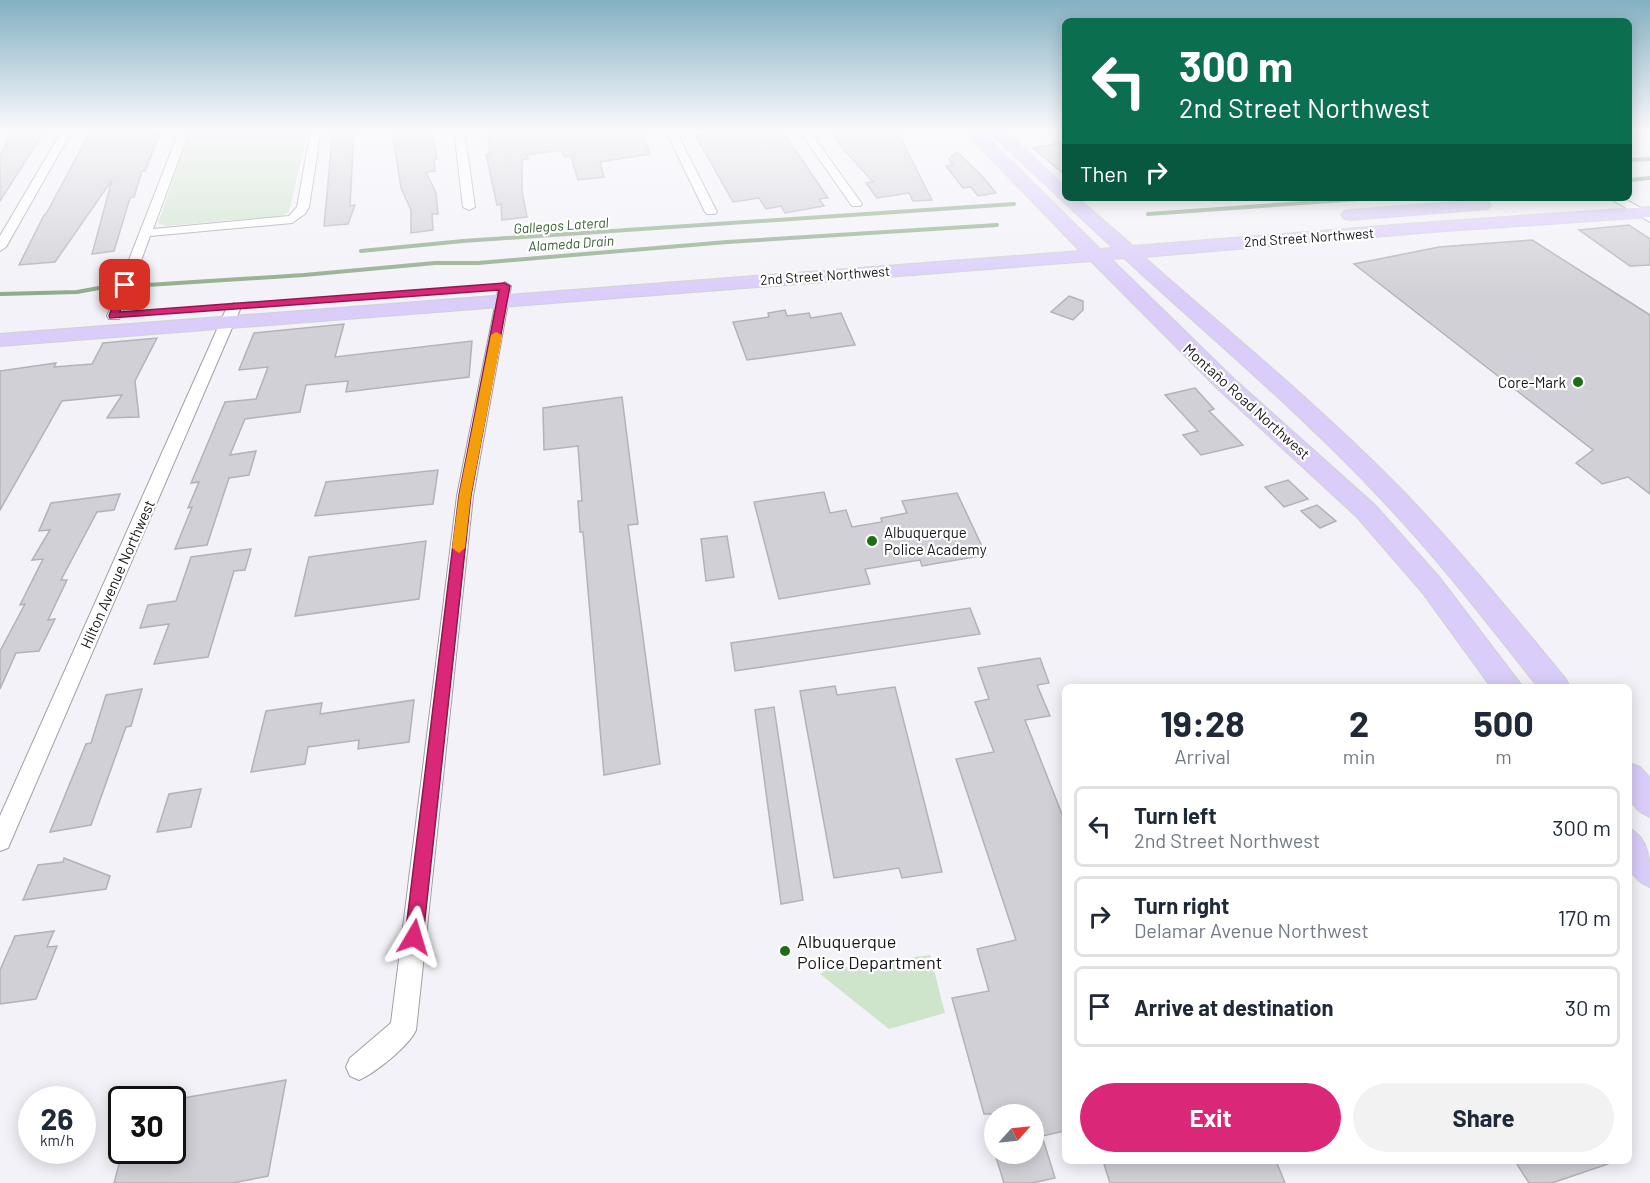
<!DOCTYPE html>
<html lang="en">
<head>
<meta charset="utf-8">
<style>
  body { margin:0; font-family:Barlow,sans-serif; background:#f2f2f3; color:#1f2937; height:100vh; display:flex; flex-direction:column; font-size:22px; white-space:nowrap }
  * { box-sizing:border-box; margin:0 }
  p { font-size:20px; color:#747a83 }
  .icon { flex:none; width:33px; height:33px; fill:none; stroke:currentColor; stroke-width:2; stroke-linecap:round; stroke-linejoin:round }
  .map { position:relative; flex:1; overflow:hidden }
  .side { position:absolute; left:1062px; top:684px; width:570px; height:480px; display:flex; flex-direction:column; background:#fff; border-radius:9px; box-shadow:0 3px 15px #0003 }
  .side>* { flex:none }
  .guide { position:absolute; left:1062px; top:18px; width:570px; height:183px; border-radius:9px; box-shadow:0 3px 15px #0003; background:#0b6e4f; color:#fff; overflow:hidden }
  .needle { width:39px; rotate:63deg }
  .tools { position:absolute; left:984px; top:1104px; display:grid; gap:12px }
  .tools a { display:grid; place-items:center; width:60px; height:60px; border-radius:50%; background:#fff; box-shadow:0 3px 15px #0003; font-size:30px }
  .speed { position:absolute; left:18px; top:1086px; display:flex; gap:12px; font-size:30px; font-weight:700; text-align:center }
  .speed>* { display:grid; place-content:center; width:78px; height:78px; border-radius:50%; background:#fff; box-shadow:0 3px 15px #0003; line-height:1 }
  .speed small { font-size:15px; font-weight:400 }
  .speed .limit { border:3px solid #111; border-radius:9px; background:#fff; color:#111 }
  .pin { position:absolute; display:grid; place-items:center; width:51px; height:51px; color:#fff; margin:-26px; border-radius:12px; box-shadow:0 3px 9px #0006 }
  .me { position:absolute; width:66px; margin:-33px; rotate:7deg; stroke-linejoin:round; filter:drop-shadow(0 0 4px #0008) }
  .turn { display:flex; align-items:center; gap:21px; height:126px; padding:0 18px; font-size:27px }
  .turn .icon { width:78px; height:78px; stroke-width:2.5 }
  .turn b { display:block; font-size:42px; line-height:51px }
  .then { display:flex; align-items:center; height:57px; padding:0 18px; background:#0003; gap:12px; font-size:22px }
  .eta { display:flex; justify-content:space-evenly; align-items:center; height:102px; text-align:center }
  .eta b { font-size:36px; font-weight:700; line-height:42px }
  .button { display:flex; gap:12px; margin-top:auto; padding:12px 18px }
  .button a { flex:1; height:69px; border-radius:36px; background:#db2777; color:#fff; font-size:24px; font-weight:700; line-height:69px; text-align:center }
  .button a+a { background:#f2f2f3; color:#1f2937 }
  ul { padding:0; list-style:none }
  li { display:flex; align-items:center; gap:18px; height:81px; margin:0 12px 9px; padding:0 6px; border:3px solid #e0e1e3; border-radius:9px }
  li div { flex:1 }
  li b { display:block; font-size:22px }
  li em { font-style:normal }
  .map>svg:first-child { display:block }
  .green { fill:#cee5cc }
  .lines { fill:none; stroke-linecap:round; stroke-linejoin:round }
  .stream { stroke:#8eab8a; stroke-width:4 }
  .building { fill:#d1d0d6; stroke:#b3b2b8; stroke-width:1.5 }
  .minor-casing { stroke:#a09fa5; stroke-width:2 }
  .primary-casing { stroke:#d1d1d1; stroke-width:2 }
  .minor { fill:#fff; fill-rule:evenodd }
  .primary { fill:#dacdfa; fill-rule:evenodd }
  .route { fill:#db2777; stroke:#8e194d; stroke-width:1.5 }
  .slow { fill:#f59e0b }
  .poi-dot { fill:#1d6e15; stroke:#fff; stroke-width:2 }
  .labels { text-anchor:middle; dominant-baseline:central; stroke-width:4.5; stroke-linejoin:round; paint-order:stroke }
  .far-water-label { font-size:14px; font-style:italic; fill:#355f31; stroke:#fff }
  .far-street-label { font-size:14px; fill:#171719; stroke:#fff }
  .poi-label { font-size:15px; fill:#171719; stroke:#fff; text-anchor:end }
  .street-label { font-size:15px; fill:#171719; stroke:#fff }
  .near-poi-label { font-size:18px; fill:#171719; stroke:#fff; text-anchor:start }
</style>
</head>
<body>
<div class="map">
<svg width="1650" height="1183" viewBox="0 0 1650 1183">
  <rect width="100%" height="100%" fill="#f3f2f8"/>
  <g class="green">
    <path d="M191 129H308L289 212 282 216 166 226 158 223Z"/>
    <path d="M930 955 945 1013 889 1029 820 974 827 970Z"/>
  </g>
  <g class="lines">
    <g class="stream">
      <path d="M1629 160 1650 159"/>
      <path d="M1629 180 1650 178"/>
      <path d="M1089 198H1096"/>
      <path d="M1148 214 1373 198"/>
      <path d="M361 251 463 241 1014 204"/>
      <path d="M147 285 304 275 435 263H478L727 242 997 225"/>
      <path d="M0 294 77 292 110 286"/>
    </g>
  </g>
  <g class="building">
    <path d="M15 129H46L0 201V155Z"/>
    <path d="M102 129H162L145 171H142L134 197 130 198 114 251 92 254 112 180 55 262 19 265 44 215 46 214 91 130Z"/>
    <path d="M333 129H354L350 206 355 205 348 224 324 226Z"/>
    <path d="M392 129H432L437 159H434L435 171 426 172 436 193 438 214H432L433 230 411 233V210L401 188Z"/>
    <path d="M487 129H641L650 154 600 162 604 177 578 180 571 156 564 157 562 150 527 155 528 159 522 160V191L527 217 502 220 501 204 497 205 486 154H490Z"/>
    <path d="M723 129H781L828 198 819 199 824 206 785 213 781 206 766 209 759 198 733 202 696 136 703 135 701 132Z"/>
    <path d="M829 129H896L932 200 913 201 909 193 877 198 866 183 873 182 838 143H840Z"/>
    <path d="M1065 142V175L1033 148Z"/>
    <path d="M957 152 982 176 996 193 978 196 971 187 963 188 946 166 953 165 949 159Z"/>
    <path d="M1629 225 1650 239V265L1630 266 1579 230Z"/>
    <path d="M1532 240 1650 315V494L1628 477 1602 484 1599 481 1576 463 1593 450 1354 264 1439 247Z"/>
    <path d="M1069 296 1083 301V310L1073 320 1051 312Z"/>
    <path d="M785 310 787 316 809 313 811 318 841 313 855 345 747 360 733 322 769 317 768 313Z"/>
    <path d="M344 324 335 357 472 341 469 377 346 392 348 381 306 385 300 412 245 419 230 455 256 451 249 475 229 478 207 545 175 549 192 507 188 508 199 482 191 483 225 402 256 399 268 367 239 370 254 333Z"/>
    <path d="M157 338 135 381 139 417 107 418 122 395 62 401 0 510V371L56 363 54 367 92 364 103 343Z"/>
    <path d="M1195 388 1214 409 1209 411 1243 445 1201 455 1183 435 1198 431 1165 395Z"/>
    <path d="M622 397 638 524 628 525 660 764 604 775 583 532H580L578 501H582L578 446 544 450 543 408Z"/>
    <path d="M438 470 433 504 315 516 326 482Z"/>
    <path d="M1288 480 1308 499 1284 507 1265 487Z"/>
    <path d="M824 492 830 513 846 510 852 527 882 522 881 518 907 513 902 501 957 493 986 555 922 566 920 560 865 569 870 584 779 599 754 502Z"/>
    <path d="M120 494 114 510 97 512 61 580H67L48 620 55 619 39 651 16 653 0 689V651L25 604 20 605 43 559 32 560 50 530 39 531 51 503Z"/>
    <path d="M1317 505 1336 521 1320 528 1301 511Z"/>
    <path d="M727 536 734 577 706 581 701 539Z"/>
    <path d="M426 541 419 599 295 616 309 557Z"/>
    <path d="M251 549 245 570 234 571 208 657 154 664 169 624 140 628 148 605 176 601 191 557Z"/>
    <path d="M970 608 980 634 735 671 731 643Z"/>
    <path d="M1040 658 1049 683 1037 685 1050 716 1025 720 1065 822V1131L1042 1136 1055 1178 1032 1183H1004L995 1154H1034V1114H984L952 998 989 991 977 949 1016 940 956 759 994 752 975 702 989 699 978 668Z"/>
    <path d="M835 686 837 695 895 687 942 872 902 878 899 868 834 878 800 691Z"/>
    <path d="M142 689 131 726 126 727 91 825 50 832 86 744 91 743 106 695Z"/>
    <path d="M414 700 409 742 358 749 359 740 308 747 305 764 251 772 266 711 322 703 320 714Z"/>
    <path d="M774 707 803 900 781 904 755 710Z"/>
    <path d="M201 789 191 827 157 832 169 794Z"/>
    <path d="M64 858 110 876 106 889 23 900 38 865 63 862Z"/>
    <path d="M54 931 47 947 57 946 36 999 0 1004V970L15 936Z"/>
    <path d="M286 1080 268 1176 233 1183H114L123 1150H172V1100Z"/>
    <path d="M1103 1161H1276L1285 1183H1110Z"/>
    <path d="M1515 1161H1608V1164L1552 1183H1529Z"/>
  </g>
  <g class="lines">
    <defs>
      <g id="minor">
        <path d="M63 129H73L6 247 0 251V236Z"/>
        <path d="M180 129H190L153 229 289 216 297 207 311 129H321L309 207 305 214 292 223 150 236 121 316 119 319H109L107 316Z"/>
        <path d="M454 129H464L475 207 469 210 463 207Z"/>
        <path d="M665 129H675L717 212 715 214H707L705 212Z"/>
        <path d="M798 129H808L862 204 860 206H852Z"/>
        <path d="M1609 198H1623L1650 213V222Z"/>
        <path d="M505 282 511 286 473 496 416 1030C409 1046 375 1073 359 1080L350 1076 346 1067 350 1058 391 1023 457 496 499 286Z"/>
        <path d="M234 303 241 307 8 848 0 851V816L227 307Z"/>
      </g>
      <g id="primary">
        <path d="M962 129H979L1100 249 1113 248 986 129H1003L1065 187V198H1078L1133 246 1432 222 1650 207V217L1432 232 1144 257C1230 333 1321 407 1401 489 1459 549 1512 614 1565 678L1570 687H1538C1488 624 1439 560 1383 501 1303 415 1211 338 1124 258L1111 259 1234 379 1375 505 1440 578 1523 687H1491L1422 592 1357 517 1218 389 1091 261 0 346V334L1080 251Z"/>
        <path d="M1482 200 1488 201 1491 205 1488 209 1350 220 1344 219 1341 215 1344 211 1350 210Z"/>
        <path d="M1629 763 1640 767 1650 778V817C1623 806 1629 788 1629 763Z"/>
        <path d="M1629 828C1650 839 1650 861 1650 887 1622 876 1629 854 1629 828Z"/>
      </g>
    </defs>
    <use href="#minor" class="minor-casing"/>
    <use href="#primary" class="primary-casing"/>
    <use href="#minor" class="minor"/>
    <use href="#primary" class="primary"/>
  </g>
  <linearGradient id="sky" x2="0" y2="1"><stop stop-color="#84b0c2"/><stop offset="0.44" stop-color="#faf9fc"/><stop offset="1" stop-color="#faf9fc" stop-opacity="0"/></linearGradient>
  <rect width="1650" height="295" fill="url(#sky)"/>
  <path class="route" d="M125 282 130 285 120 312 505 283 510 286 471 495 423 937 420 943 414 946 407 943 405 937 459 495 499 290 110 318 109 316 120 285Z"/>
  <path class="slow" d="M496 332 502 335 471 495 465 548 459 553 452 548 459 495 491 335Z"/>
  <g class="poi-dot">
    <circle cx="1578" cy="382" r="6"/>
    <circle cx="872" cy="541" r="6"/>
    <circle cx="785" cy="951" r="6"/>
  </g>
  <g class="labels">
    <g class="far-water-label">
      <text transform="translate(561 225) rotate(-4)">Gallegos Lateral</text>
      <text transform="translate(571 243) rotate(-4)">Alameda Drain</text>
    </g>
    <g class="far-street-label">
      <text transform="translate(1309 237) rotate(-4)">2nd Street Northwest</text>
      <text transform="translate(825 275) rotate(-4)">2nd Street Northwest</text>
    </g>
    <g class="poi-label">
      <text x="1566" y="382">Core-Mark</text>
      <text x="884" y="532" text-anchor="start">Albuquerque<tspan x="884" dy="17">Police Academy</tspan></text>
    </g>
    <g class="street-label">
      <text transform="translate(1247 401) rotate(42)">Montaño Road Northwest</text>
      <text transform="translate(117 574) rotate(-66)">Hilton Avenue Northwest</text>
    </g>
    <g class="near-poi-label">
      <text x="797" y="941">Albuquerque<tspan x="797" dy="21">Police Department</tspan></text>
    </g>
  </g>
</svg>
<div class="tools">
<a><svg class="needle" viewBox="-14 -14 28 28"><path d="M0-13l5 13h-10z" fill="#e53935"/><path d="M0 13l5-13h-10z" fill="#747a83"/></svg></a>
</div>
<div class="speed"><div>26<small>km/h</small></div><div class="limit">30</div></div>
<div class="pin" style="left:125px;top:285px;background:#d93025"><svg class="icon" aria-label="arrive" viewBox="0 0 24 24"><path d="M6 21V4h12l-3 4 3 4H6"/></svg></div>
<svg class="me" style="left:414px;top:937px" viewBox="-20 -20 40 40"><path d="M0-17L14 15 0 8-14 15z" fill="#db2777" stroke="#fff" stroke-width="4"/></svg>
<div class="guide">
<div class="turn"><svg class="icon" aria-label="left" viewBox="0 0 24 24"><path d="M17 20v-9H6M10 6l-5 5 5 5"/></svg><div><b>300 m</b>2nd Street Northwest</div></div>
<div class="then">Then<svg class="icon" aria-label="right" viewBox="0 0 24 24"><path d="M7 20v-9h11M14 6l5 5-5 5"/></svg></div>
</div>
<section class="side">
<div class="eta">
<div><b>19:28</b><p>Arrival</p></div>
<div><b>2</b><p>min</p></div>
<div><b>500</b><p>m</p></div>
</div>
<ul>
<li><svg class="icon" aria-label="left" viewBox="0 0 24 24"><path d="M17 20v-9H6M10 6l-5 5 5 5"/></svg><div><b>Turn left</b><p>2nd Street Northwest</p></div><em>300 m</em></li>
<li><svg class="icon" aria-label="right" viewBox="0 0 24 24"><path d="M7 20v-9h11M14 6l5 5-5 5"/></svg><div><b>Turn right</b><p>Delamar Avenue Northwest</p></div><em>170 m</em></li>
<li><svg class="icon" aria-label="arrive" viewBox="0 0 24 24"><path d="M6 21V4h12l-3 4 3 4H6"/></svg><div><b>Arrive at destination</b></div><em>30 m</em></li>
</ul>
<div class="button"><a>Exit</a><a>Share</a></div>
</section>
</div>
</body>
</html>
